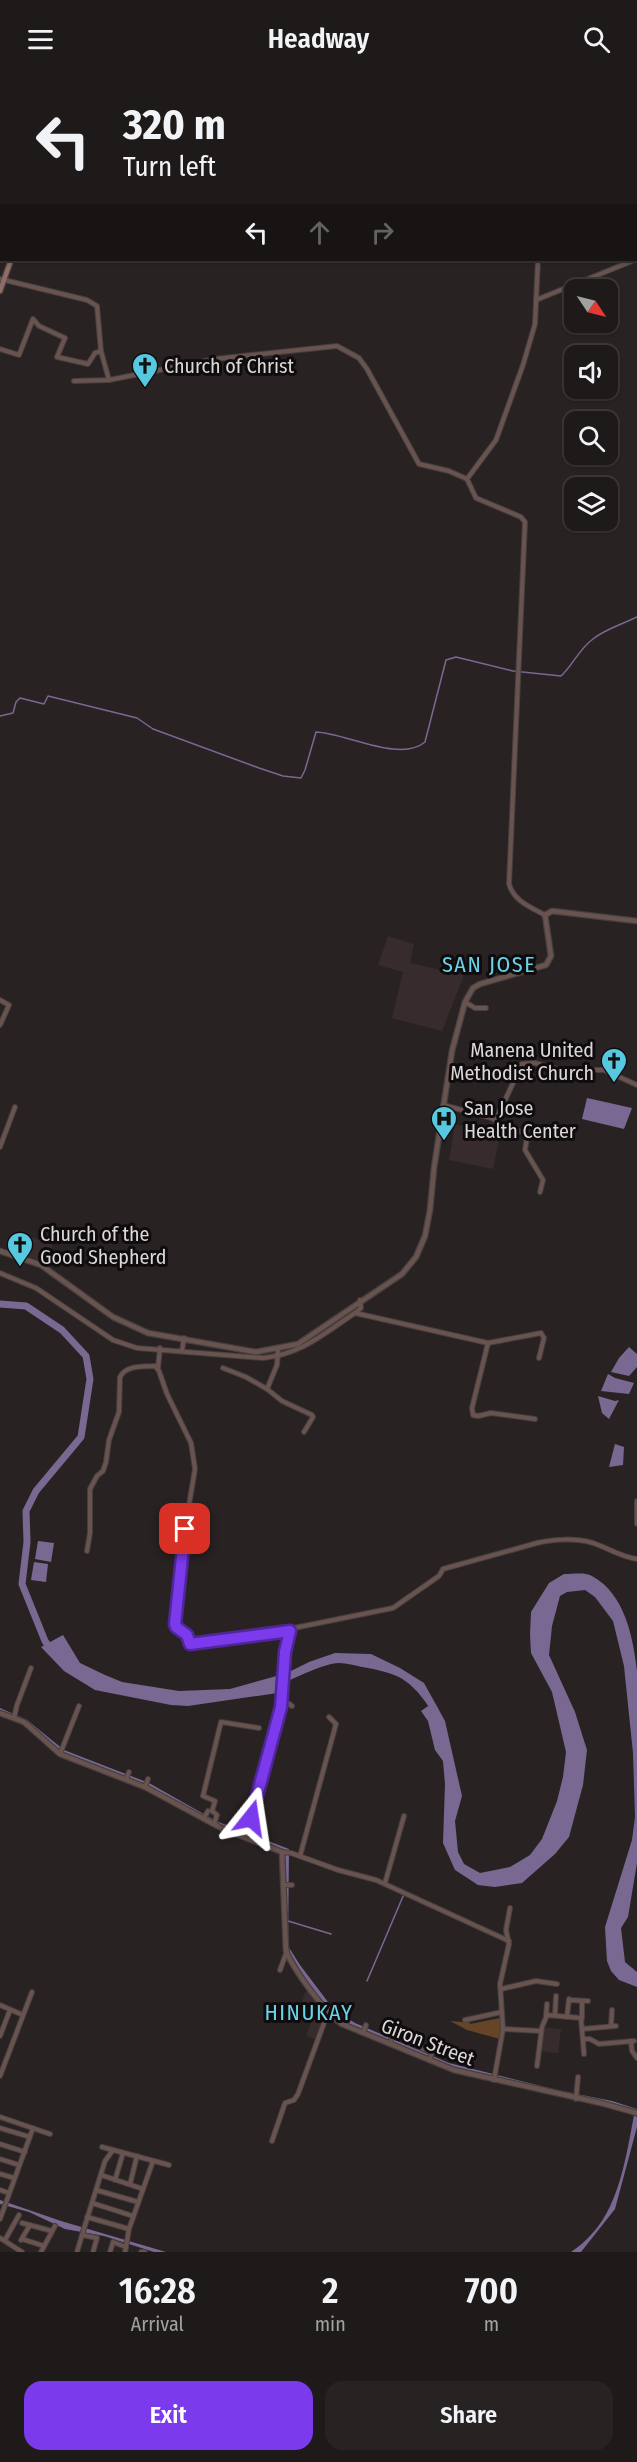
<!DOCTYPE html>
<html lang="en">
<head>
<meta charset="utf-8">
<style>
  body { margin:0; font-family:"Fira Sans Condensed",sans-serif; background:#272323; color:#f1f3f6; height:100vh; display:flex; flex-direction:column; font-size:22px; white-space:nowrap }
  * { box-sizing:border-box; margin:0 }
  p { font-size:20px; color:#a1a1a2 }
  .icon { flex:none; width:33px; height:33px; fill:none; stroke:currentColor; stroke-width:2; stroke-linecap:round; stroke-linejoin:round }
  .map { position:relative; height:2174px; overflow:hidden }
  .drawer { display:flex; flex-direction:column; background:#1f1a1a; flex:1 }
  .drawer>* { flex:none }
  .banner { position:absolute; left:0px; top:0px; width:638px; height:183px; box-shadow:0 2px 4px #0004,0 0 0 2px #3c3839; background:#1f1a1a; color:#f1f3f6; overflow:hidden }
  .needle { width:39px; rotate:125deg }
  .fabs { position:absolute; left:564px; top:201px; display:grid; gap:12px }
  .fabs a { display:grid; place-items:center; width:54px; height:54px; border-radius:12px; background:#1f1a1a; box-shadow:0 2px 4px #0004,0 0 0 2px #3c3839; font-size:30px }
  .pin { position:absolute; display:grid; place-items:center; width:51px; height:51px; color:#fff; margin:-26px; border-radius:12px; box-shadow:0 3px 9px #0006 }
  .me { position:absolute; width:66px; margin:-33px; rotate:15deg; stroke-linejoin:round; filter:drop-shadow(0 0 4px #0008) }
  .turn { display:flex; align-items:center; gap:21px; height:126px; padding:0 24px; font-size:27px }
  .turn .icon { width:78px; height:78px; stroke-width:2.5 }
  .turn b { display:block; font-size:42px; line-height:51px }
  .lanes { display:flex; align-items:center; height:57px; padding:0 24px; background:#0003; justify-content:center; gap:30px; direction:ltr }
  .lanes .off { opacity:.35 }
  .eta { display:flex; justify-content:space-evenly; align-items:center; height:102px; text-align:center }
  .eta b { font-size:36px; font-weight:600; line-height:42px }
  .cta { display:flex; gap:12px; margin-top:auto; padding:12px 24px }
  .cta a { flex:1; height:69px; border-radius:18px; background:#7c3aed; color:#fff; font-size:24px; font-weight:600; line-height:69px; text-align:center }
  .cta a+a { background:#272323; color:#f1f3f6 }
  header { display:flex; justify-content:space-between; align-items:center; height:78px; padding:0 24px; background:#1f1a1a; font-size:27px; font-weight:600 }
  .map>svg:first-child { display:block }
  .built { fill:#382b2e }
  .forest { fill:#664526 }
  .water { fill:#796992 }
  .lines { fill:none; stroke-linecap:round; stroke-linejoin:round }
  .stream { stroke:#796992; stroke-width:1.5 }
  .river { stroke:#796992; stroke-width:7 }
  .minor-casing { stroke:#463f40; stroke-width:6 }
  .tertiary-casing { stroke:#463f40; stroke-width:7 }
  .secondary-casing { stroke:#463f40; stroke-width:7 }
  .minor { stroke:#68534f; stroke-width:4 }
  .tertiary { stroke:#68534f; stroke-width:4.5 }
  .secondary { stroke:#8e6d66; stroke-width:4.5 }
  .route-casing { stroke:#51269a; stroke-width:15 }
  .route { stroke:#7c3aed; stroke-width:10 }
  .labels { text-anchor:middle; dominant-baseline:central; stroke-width:6; stroke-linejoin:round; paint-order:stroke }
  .poi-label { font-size:20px; fill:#dcd7d9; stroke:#0f0c0d; text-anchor:start }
  .street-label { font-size:20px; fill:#dcd7d9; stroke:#0f0c0d }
  .quarter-label { font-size:22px; letter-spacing:1.5px; fill:#6bd2e7; stroke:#0f0c0d }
</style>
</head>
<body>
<header><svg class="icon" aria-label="menu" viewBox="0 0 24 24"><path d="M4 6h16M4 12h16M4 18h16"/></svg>Headway<svg class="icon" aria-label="search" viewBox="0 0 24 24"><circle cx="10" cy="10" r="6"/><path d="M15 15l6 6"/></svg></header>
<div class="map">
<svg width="637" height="2174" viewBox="0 0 637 2174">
  <rect width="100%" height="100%" fill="#292223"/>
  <g class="built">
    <path d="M388 858 414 866 410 885 464 897 442 953 392 940 403 894 378 887Z"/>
    <path d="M490 1044 502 1047 493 1091 449 1082 455 1046 487 1054Z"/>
    <path d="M29 1158 53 1167 45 1185 22 1176Z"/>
    <path d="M308 1908 320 1925 313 1940 321 1945 315 1961 306 1958 312 1941 298 1934Z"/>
    <path d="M542 1949 561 1951 558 1975 540 1973Z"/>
  </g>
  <path class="forest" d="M500 1940V1961L467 1952 450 1943 462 1944 469 1942 470 1946Z"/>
  <g class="water">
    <path d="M587 1020 632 1030 624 1051 582 1041Z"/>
    <path d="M629 1269 637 1276V1289L629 1298 611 1294 619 1280Z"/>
    <path d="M608 1296 615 1300 634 1305 629 1316 601 1313Z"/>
    <path d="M598 1318 615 1323 619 1322 609 1341 602 1335Z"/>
    <path d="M615 1366 624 1369 623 1387 609 1389Z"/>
    <path d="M38 1463 54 1465 51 1484 35 1481Z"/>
    <path d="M34 1484 48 1486 46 1504 31 1502Z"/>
    <path d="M564 1496C573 1496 585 1494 592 1498 625 1516 633 1559 637 1593V1785L628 1839 621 1850 625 1884 637 1894V1909L619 1902 611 1893 607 1883 605 1849 632 1762 635 1739 633 1675 624 1588 613 1543 595 1519 585 1512 567 1514 560 1518 552 1548 549 1577 575 1634 587 1672 583 1707 569 1759 555 1776 522 1805 495 1809 478 1807 455 1792 443 1765 445 1706 443 1683 435 1672 428 1643 421 1633 431 1626C413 1595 390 1590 357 1584 350 1583 341 1580 334 1581 316 1584 298 1594 282 1602L284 1614 188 1628 171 1627 95 1612 64 1593 41 1569 63 1557 80 1585 105 1597 122 1604 179 1613 230 1611 287 1595 309 1584 335 1575 371 1576 400 1590 424 1605 445 1643 462 1718 455 1743 458 1774 464 1786 480 1795 510 1789 530 1777 542 1761 557 1723 563 1699 566 1674 552 1614 531 1575 530 1557 531 1534 549 1505Z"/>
    <path d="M0 1630 27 1642 64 1672 149 1705 216 1743 289 1771 288 1868 300 1887 334 1932 355 1945 449 1985 557 2012 612 2023 637 2031V2033L610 2025 461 1992 340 1944 307 1904 287 1870 285 1774 217 1746 137 1703 62 1675 26 1644 0 1634Z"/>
    <path d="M634 2037 637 2039V2049L615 2131 581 2174H571C576 2170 581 2167 586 2162 619 2132 626 2079 634 2037Z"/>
    <path d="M0 2122 61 2143 166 2174H154L104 2158 65 2151 29 2134 0 2126Z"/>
  </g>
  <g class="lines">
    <g class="stream">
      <path d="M0 638 13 635 16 624 20 620 44 626 48 618 137 640 153 651 259 690 283 698 301 700 305 692 316 654C346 655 400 685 425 664L446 582 456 579 513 593 561 598C573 587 579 571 593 561 605 551 623 546 637 539"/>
      <path d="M288 1843 331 1856"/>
      <path d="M367 1903 404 1816"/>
    </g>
    <g class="river">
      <path d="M0 1226 26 1228 62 1252 86 1278 90 1301 81 1359 36 1413 26 1433 27 1464 22 1506 45 1563 52 1573"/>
      <path d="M277 1604C296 1596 313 1586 333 1582 341 1580 352 1583 360 1585 399 1591 414 1598 435 1632"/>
    </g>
    <defs>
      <g id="minor">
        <path d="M548 2V0"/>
        <path d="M538 182 535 246 523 287 496 362 467 401 476 420 521 439 525 444 509 806C514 823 530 829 545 837"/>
        <path d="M0 201 87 222 97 228 101 273 109 302"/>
        <path d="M536 222 637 181"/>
        <path d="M0 271 19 277 33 241 39 248 65 260 57 279 88 286 95 275 101 273"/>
        <path d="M74 303 109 302 215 281 337 268 359 280 367 291 419 386 449 393 467 401"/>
        <path d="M0 922 9 927 0 947"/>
        <path d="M465 924 475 930H486"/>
        <path d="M443 1027 492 1040 498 1045 524 1055 527 1060 525 1072 543 1102 540 1114"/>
        <path d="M492 1040 498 1037 522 986 535 985 582 998 595 992H604L637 1007"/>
        <path d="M0 1069 15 1029"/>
        <path d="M0 1195 36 1210 113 1262 137 1270 263 1280C302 1276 323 1256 355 1235L361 1230 360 1222"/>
        <path d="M355 1235 488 1265 541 1255 544 1260 539 1280"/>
        <path d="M488 1265 472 1330 473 1337 478 1338 491 1335 535 1341"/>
        <path d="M182 1273 184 1260"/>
        <path d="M158 1290 160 1270"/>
        <path d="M223 1290 246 1299 267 1311 282 1323 312 1337 313 1339 304 1354"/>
        <path d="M267 1311 277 1287 278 1271"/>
        <path d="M637 1423V1446"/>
        <path d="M87 1473 90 1455V1411L97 1398 103 1393 106 1384 109 1362 119 1334 120 1299C126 1287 142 1289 155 1288L159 1293 167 1316 191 1365 195 1391 185 1451 176 1549 186 1555 188 1564 192 1567 290 1553"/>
        <path d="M282 1621 292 1628"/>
        <path d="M14 1640 17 1627 31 1590"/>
        <path d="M60 1676 79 1628"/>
        <path d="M126 1701 129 1694"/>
        <path d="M145 1709 148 1701"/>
        <path d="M204 1740 208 1733"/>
        <path d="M214 1746 217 1737 212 1733 215 1723 203 1718 221 1644 259 1650"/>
        <path d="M246 1759 281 1629 285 1574 290 1553 294 1550 393 1530 439 1498 443 1491 537 1465C553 1461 576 1460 593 1465 608 1470 621 1479 637 1481"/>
        <path d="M282 1774 291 1775 338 1792 376 1802 509 1863"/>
        <path d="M300 1778 336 1646 329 1639"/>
        <path d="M385 1805 404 1738"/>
        <path d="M284 1807H292"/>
        <path d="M280 1892 287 1873"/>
        <path d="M501 1911 536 1903 557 1906"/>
        <path d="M569 1922 588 1923"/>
        <path d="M0 1927 23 1937"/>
        <path d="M555 1937 556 1918"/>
        <path d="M546 1938 547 1926"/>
        <path d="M567 1939 569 1921"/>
        <path d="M582 1940V1923"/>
        <path d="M465 1942 502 1934"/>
        <path d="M337 1943 343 1937"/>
        <path d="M611 1948 612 1932"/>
        <path d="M503 1951 541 1953"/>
        <path d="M582 1951 616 1948"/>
        <path d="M363 1955 366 1947"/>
        <path d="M0 1958 10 1932"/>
        <path d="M583 1961H590L599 1966 634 1963"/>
        <path d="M406 1962 432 1975 429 1982"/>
        <path d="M631 1963 632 1973 637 1980"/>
        <path d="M390 1966 392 1958"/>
        <path d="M537 1988 542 1949 547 1937 581 1940 584 1976"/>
        <path d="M0 1998 32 1914"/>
        <path d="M494 2002 503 1951 500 1906 509 1866 506 1852 510 1830"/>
        <path d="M576 2021 578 1999"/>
        <path d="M0 2039 50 2056"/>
        <path d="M0 2050 30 2059"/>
        <path d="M272 2063 285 2025 294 2022 298 2016 328 1934"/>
        <path d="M0 2066 25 2074"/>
        <path d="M102 2069 169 2087"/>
        <path d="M0 2081 19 2087"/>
        <path d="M0 2096 14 2100"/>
        <path d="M101 2097 143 2111"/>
        <path d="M115 2102 123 2075"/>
        <path d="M130 2106 137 2078"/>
        <path d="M0 2112 9 2115"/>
        <path d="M96 2112 138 2124"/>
        <path d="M92 2125 133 2138"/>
        <path d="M87 2139 129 2151"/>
        <path d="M0 2141 33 2050"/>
        <path d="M22 2145 52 2153"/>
        <path d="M82 2157 105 2083 113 2072"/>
        <path d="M0 2160 22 2174"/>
        <path d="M22 2161 44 2168"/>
        <path d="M5 2162 19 2137"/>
        <path d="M21 2162 30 2147"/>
        <path d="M126 2169 129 2151 153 2083"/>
        <path d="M41 2174 55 2148"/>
        <path d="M77 2174 82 2157 97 2160 93 2174"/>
        <path d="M110 2174 113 2164 126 2169 125 2174"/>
        <path d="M141 2174H145"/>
      </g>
      <g id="tertiary">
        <path d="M0 1173 41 1187 113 1239 148 1255 256 1274 298 1266 402 1196 416 1179 425 1158 430 1132 434 1090 452 973 465 924 473 910 480 906 546 887 551 878 545 837 552 833 637 843"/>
        <path d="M0 1635 24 1644 60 1676 145 1709 223 1751 282 1774 286 1873C294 1892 325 1935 342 1946L454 1992 601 2025 637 2035"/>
      </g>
      <g id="secondary">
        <path d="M73 2V0"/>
        <path d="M0 213 11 182"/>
      </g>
    </defs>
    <use href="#minor" class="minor-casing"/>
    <use href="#tertiary" class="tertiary-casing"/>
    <use href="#secondary" class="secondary-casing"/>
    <use href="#minor" class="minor"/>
    <use href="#tertiary" class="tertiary"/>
    <use href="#secondary" class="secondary"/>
  </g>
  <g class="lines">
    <defs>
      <path id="route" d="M185 1451 175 1546 176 1549 187 1557 190 1566 290 1553 285 1574 281 1629 251 1740"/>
    </defs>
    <use href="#route" class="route-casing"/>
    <use href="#route" class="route"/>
  </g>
  <defs>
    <symbol id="church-pin" viewBox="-11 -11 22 30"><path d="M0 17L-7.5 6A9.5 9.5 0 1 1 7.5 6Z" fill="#56c9e0" stroke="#0f0c0d"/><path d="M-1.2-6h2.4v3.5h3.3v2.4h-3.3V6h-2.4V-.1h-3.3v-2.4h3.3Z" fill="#111"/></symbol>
    <symbol id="hospital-pin" viewBox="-11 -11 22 30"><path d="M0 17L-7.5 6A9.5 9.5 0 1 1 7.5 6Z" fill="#56c9e0" stroke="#0f0c0d"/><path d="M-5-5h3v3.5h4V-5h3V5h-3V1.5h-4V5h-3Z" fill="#111"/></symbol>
  </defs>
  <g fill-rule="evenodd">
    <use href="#church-pin" x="130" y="273" width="30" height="40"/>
    <use href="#church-pin" x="599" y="968" width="30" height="40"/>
    <use href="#hospital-pin" x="429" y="1026" width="30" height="40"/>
    <use href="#church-pin" x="5" y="1152" width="30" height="40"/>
  </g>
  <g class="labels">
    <g class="poi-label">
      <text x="164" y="288">Church of Christ</text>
      <text x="594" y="972" text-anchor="end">Manena United<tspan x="594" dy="23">Methodist Church</tspan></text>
      <text x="464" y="1030">San Jose<tspan x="464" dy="23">Health Center</tspan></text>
      <text x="40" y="1156">Church of the<tspan x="40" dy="23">Good Shepherd</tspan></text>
    </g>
    <g class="street-label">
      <text transform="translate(428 1964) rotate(21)">Giron Street</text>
    </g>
    <g class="quarter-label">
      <text x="489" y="886">SAN JOSE</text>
      <text x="309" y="1934">HINUKAY</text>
    </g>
  </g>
</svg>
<div class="fabs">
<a><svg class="needle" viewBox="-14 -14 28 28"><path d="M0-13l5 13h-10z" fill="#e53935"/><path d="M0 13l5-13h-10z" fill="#a1a1a2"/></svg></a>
<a><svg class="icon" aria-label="sound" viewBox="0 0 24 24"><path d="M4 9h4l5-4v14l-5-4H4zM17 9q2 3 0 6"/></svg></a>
<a><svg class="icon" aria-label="search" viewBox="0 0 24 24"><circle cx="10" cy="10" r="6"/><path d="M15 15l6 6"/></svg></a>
<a><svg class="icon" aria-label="layers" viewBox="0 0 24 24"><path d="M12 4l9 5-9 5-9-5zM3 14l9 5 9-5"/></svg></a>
</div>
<div class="pin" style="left:185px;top:1451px;background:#d93025"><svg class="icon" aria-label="arrive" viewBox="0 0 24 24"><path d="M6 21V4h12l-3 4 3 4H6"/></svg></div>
<svg class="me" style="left:251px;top:1740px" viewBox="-20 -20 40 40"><path d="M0-17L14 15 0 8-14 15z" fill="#7c3aed" stroke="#fff" stroke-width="4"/></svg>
<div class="banner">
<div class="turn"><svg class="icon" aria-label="left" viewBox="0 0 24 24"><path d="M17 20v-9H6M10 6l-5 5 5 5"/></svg><div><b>320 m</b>Turn left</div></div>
<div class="lanes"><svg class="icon" aria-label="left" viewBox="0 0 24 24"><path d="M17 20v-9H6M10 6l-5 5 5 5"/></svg><svg class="icon off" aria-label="ahead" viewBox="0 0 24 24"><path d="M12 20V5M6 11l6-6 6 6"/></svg><svg class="icon off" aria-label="right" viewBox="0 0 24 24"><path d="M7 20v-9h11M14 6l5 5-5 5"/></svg></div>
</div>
</div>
<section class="drawer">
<div class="eta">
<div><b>16:28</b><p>Arrival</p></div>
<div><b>2</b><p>min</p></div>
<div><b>700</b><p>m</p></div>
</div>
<div class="cta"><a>Exit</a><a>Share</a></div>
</section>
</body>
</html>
